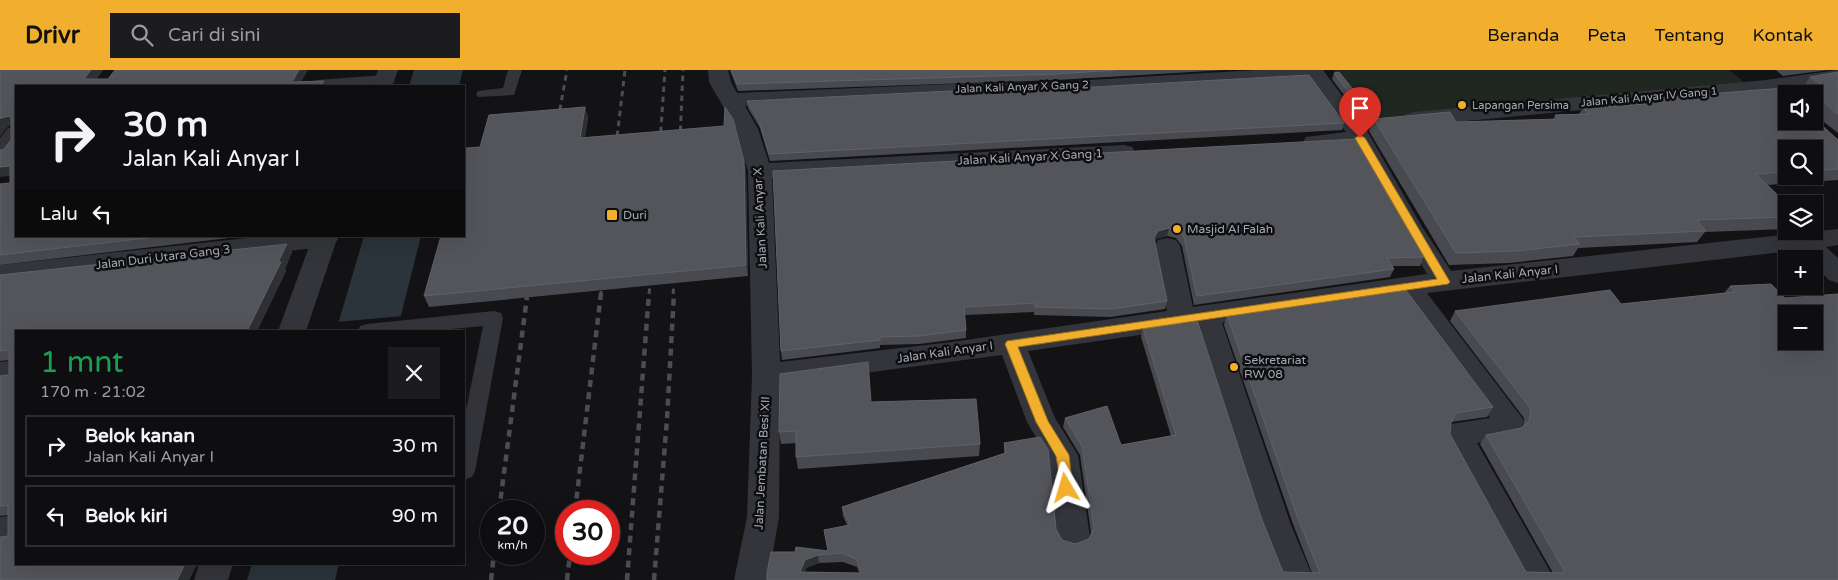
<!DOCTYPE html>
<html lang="id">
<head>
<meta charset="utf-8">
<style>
  body { margin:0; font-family:"Varela Round",sans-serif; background:#1c1c1e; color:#f1f3f6; height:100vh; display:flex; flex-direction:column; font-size:19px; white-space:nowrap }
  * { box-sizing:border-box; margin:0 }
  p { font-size:16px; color:#9b9c9f }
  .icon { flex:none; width:28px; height:28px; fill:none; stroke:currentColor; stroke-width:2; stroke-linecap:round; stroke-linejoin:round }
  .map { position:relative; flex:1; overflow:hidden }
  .sheet { position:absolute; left:15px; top:260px; width:450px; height:235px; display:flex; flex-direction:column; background:#0e0e10; border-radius:0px; box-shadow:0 5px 20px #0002,0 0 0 1px #2e2e30 }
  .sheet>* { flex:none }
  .banner { position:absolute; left:15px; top:15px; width:450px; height:152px; border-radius:0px; box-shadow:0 5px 20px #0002,0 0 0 1px #2e2e30; background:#0e0e10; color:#f1f3f6; overflow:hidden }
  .controls { position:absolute; left:1778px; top:15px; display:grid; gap:10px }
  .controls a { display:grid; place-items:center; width:45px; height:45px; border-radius:0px; background:#0e0e10; box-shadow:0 5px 20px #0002,0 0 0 1px #2e2e30; font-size:25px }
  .speed { position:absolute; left:480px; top:430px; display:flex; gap:10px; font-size:25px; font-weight:700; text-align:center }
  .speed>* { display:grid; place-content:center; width:65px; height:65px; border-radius:50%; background:#0e0e10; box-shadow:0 5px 20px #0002,0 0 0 1px #2e2e30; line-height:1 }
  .speed small { font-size:12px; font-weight:400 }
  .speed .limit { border:8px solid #d22; background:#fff; color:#111 }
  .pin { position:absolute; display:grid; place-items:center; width:42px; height:42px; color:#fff; margin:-51px -21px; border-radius:50% 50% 50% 0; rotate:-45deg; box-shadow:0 0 5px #0007 }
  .pin .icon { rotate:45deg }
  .me { position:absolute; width:55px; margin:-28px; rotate:353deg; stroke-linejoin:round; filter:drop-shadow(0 0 4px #0008) }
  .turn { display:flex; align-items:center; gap:18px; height:105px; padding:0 25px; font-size:22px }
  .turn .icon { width:65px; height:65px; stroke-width:2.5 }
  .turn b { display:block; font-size:35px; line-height:42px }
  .then { display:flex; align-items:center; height:48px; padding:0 25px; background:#0003; gap:10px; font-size:19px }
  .round { display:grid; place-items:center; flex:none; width:52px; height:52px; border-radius:0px; background:#1c1c1e }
  .headline { display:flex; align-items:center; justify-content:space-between; height:85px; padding:0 25px }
  h1 { font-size:30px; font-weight:600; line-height:38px; color:#1e9e55 }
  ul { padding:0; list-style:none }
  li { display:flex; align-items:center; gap:15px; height:62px; margin:0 10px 8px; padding:0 15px; border:2px solid #2e2e30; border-radius:0px }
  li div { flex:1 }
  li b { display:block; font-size:19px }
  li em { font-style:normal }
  header { display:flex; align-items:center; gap:30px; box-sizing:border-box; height:70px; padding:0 25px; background:#f2af2d; color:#111 }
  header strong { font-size:24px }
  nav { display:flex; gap:28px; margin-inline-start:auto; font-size:18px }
  .search { width:350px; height:45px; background:#1c1c1e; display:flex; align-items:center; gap:12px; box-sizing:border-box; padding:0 18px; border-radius:0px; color:#9b9c9f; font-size:19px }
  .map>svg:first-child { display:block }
  .green { fill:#1f2720 }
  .water { fill:#2b343a }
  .pier { fill:#131315 }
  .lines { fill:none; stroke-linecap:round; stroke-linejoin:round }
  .service { fill:#34353a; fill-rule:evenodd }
  .minor { fill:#34353a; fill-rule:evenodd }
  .tertiary { fill:#34353a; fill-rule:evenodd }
  .rail-far1 { stroke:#4b4d53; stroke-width:3; stroke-dasharray:5.5 4.5; stroke-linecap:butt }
  .rail { stroke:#4b4d53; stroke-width:4.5; stroke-dasharray:7 5.5; stroke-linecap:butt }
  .wall { fill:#494a50; fill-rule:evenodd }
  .shaded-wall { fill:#2f3034 }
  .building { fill:#53555b; stroke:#5f6269; fill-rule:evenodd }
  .route { fill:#f2af2d; stroke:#9d721d }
  .poi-dot { fill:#f2af2d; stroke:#0e0e10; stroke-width:2 }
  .labels { text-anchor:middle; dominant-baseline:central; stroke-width:5; stroke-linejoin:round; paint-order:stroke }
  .far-street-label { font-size:11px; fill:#a4aab5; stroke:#0e0e10 }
  .far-poi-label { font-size:11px; fill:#a4aab5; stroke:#0e0e10; text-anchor:start }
  .street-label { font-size:12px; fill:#a4aab5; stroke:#0e0e10 }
  .poi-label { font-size:12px; fill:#a4aab5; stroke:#0e0e10; text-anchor:start }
</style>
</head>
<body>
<header>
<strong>Drivr</strong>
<div class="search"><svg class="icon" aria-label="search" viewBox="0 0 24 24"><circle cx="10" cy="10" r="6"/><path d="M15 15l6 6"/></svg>Cari di sini</div>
<nav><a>Beranda</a><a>Peta</a><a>Tentang</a><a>Kontak</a></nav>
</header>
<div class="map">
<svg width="1838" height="510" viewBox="0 0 1838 510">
  <rect width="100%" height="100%" fill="#131315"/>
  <path class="green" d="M1333 0H1729L1755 21 1371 50Z"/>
  <g class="water">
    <path d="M414 0H463L459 16H409Z"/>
    <path d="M364 166H421L397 261H336Z"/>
    <path d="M252 494H339L335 510H247Z"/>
  </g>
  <path class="pier" d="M403 246 400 261H334L337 252Z"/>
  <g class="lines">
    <g class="service">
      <path d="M508 0H522L514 25 478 27 476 24 478 21 503 18Z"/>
      <path d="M494 241 501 243 503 248 475 401 472 407 464 410V350L483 256 430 261H358L360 256 367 254Z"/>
    </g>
    <g class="minor">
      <path d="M708 0H728L731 12 737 23 951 14 1056 12 1257 0H1323L1363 54 1421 155 1451 201 1838 159V175L1826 177 1838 188V213L1829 210 1814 195V189H1808L1800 180 1427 223 1523 349C1523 357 1521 362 1514 366L1477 373 1555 510H1520L1446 373 1447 363 1451 354 1490 348 1401 226 1222 253 1291 455 1314 510H1280L1259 455 1196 257 1028 281 1055 348 1078 385 1090 467 1085 477 1073 481 1061 477 1056 467 1048 387 1027 352 1002 285 780 314 779 447 768 510H734L747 447 752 305 748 101 736 59 709 12ZM1308 10 1346 62 1306 67 1303 72 1306 77 1314 79 1353 75 1427 204 1193 237 1180 176 1176 170 1167 168 1158 170 1154 176 1167 241 952 272 780 292 772 108 1124 89 1132 87 1135 82 1132 77 1124 75 769 93 758 59 745 36 951 26 1056 24Z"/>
      <path d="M1838 0V12L1766 22 1414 56 1406 54 1403 49 1406 44 1414 42 1766 10Z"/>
      <path d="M384 5 391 7 395 11 391 15 306 16 310 12 317 10Z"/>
      <path d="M16 56V77L8 87 0 89V68L8 58Z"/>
      <path d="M264 166H336L338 169 334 175 325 177C216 188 108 202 0 213V195Z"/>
      <path d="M16 290V312L0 314V292Z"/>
      <path d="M16 445V473L0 475V447Z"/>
    </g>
    <g class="tertiary">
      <path d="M378 0H398L392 16H372Z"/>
      <path d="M313 166H338L306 261H278Z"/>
      <path d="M199 494H233L228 510H194Z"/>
    </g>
    <g class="rail-far1">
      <path d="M558 50 567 0"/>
      <path d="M680 71 683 0"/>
      <path d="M660 72 665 0"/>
      <path d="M616 76 625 0"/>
      <path d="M601 224V221"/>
      <path d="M649 224 650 216"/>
      <path d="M673 224 674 214"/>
    </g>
    <g class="rail">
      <path d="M499 441 527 227"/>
      <path d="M575 441 601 223"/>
      <path d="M491 510 494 484"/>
      <path d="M567 510 570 484"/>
      <path d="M627 510 649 223"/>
      <path d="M654 510 667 349 674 223"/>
    </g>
  </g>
  <g class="wall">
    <path d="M0 0H103L96 9 16 166H246L0 195V114L10 113V105L3 80 11 70V55L8 56 0 66Z"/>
    <path d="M730 0H1225L1056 10 738 21Z"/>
    <path d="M1776 0H1828L1783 6Z"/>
    <path d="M1838 2V63L1815 45 1814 47V24H1786L1838 70V110L1767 115 1786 134V159L1705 162 1697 172 1578 178 1573 186 1509 193 1449 195 1369 61 1374 49 1456 52 1553 50 1555 45 1579 44 1583 38 1640 34 1643 29 1803 17 1810 7ZM1786 79H1814V106H1786Z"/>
    <path d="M1334 3 1368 38 1366 44 1359 45 1332 9Z"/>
    <path d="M747 31 1344 53 1342 60 770 91 760 58 748 38Z"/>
    <path d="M585 37 588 48 585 67 744 90 746 101 748 206 429 237 424 226 480 77Z"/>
    <path d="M773 101 1424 187 1420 196H1392L1394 199 1390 207 1194 235 1182 176 1176 168 1167 166 1156 169 1155 172 1167 231 1165 239 1110 247 1034 245V242L965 245 966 260V268L919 274 880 275V278L782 290 781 281Z"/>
    <path d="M287 174 292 182 285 199 286 201 257 261H16V494H197L189 510H0L8 466V445L0 446V306L9 305V290L0 291V205Z"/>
    <path d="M1771 214 1838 510 767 503 828 481 824 460 847 455 843 446 842 437 1004 383V373L1062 470 1075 474 1089 469 1091 463 1080 385 1063 357 1065 348 1121 375 1171 366 1141 267 1143 258 1261 447 1283 502 1312 503 1293 454 1224 255 1227 245 1493 337 1487 347 1451 352 1450 364 1526 502 1553 503 1480 374 1486 365 1521 358 1523 356 1524 348 1450 251 1455 241 1621 234 1724 223 1730 216ZM843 492 857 497 859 503 805 502 806 498 819 493Z"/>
    <path d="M871 332 980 374 979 386 798 399 796 387V373L781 374 779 362Z"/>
  </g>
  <g class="shaded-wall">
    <path d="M91 0H103L91 16 84 9Z"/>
    <path d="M299 0H308L299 16 292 12Z"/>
    <path d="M324 11 327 16H321Z"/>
    <path d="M585 37 588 48 583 79 580 68Z"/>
    <path d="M9 46 16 54 8 56 0 66V49L1 48Z"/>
    <path d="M744 90 746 101 748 206 746 195Z"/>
    <path d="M10 96 16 105 0 107V97Z"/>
    <path d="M1169 158 1167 166 1156 169 1152 176 1154 168 1158 161Z"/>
    <path d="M287 174 292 182 285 199 286 201 257 261H249L248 259Z"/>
    <path d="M818 485 819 493 806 498 801 510 800 502 805 490Z"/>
    <path d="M185 494H197L189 510H177Z"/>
  </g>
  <g class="building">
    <path d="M0 0H91L84 9H108L115 0H299L292 12 324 11 321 16H16V166H164L0 185V114L10 113V96L0 97V80H3L11 70V48L9 46 1 48 0 49Z"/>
    <path d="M731 0H1116L1057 4 737 14Z"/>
    <path d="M1339 2 1368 38 1361 39 1334 3Z"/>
    <path d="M1838 2V44L1824 33H1821V38H1814V24H1786V51H1814V48L1838 70V99L1814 101V79H1786V102L1756 104 1787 134 1786 147 1697 150 1706 161 1574 167 1580 174 1516 181 1456 183 1374 49 1450 42 1456 52 1559 49 1555 45 1589 44 1583 38 1648 34 1643 29 1822 15 1810 7Z"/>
    <path d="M1309 5 1344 53 769 84 759 51 747 31 951 21 1057 19Z"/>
    <path d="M585 37 580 68 724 56 725 37 733 49 744 90 746 195 424 226 441 166H464V85L466 78 480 77 489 45Z"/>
    <path d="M1355 69 1424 187 1387 188 1394 199 1197 226 1184 167 1178 160 1169 158 1158 161 1154 168 1167 231 1111 239 1035 237V233L964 237 966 260 919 266 880 267V270L781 281 773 101Z"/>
    <path d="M287 174 278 192H281L248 259 228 261H16V494H185L177 510H0V467L8 466V435L0 436V306L9 305V280L0 281V205Z"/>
    <path d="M1771 214 1785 228 1838 224V510H767V503L771 482H795L796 477 828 481 824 460 850 455 842 437 1006 383 1004 373 1040 367 1048 379 1056 459 1062 470 1075 474 1089 469 1094 458 1082 376 1065 348 1107 336 1121 375 1176 365 1143 258 1197 250 1261 447 1283 502 1320 503 1297 446 1227 245 1405 219 1493 337 1456 343 1451 353 1450 364 1526 502 1563 503 1564 500 1486 365 1521 358 1529 351 1531 339 1455 241 1610 220 1621 234 1735 222 1730 216ZM1786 244H1814V271H1786ZM842 483 856 489 861 501 859 503 800 502 805 490 818 485Z"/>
    <path d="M868 292 871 332 976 329 980 374 796 387V361L779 362 780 304Z"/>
  </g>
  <path class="route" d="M1360 65 1365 68 1450 212 1448 214 1018 277 1048 351 1069 385 1073 418 1071 422H1062L1056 386 1036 352 1005 274 1007 271 1437 209 1355 68Z"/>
  <g class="poi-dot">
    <circle cx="1462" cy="35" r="5"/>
    <rect x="606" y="139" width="12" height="12" rx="2.5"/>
    <circle cx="1177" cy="159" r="5"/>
    <circle cx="1234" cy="297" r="5"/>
  </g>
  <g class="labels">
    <g class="far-street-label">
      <text transform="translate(1022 17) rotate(-2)">Jalan Kali Anyar X Gang 2</text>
      <text transform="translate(1649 27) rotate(-5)">Jalan Kali Anyar IV Gang 1</text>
    </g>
    <g class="far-poi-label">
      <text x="1472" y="35">Lapangan Persima</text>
    </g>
    <g class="street-label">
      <text transform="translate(1030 87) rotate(-3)">Jalan Kali Anyar X Gang 1</text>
      <text transform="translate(760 148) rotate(-93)">Jalan Kali Anyar X</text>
      <text transform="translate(163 187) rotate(-7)">Jalan Duri Utara Gang 3</text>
      <text transform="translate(1510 204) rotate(-6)">Jalan Kali Anyar I</text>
      <text transform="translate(945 282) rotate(-8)">Jalan Kali Anyar I</text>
      <text transform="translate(762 393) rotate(-87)">Jalan Jembatan Besi XII</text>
    </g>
    <g class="poi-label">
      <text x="623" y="145">Duri</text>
      <text x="1187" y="159">Masjid Al Falah</text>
      <text x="1244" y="290">Sekretariat<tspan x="1244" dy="14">RW 08</tspan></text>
    </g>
  </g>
</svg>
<div class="controls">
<a><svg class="icon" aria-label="sound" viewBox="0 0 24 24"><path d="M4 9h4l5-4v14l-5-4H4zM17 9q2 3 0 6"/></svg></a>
<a><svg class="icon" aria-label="search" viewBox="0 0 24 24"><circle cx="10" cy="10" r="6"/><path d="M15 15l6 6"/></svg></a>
<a><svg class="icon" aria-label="layers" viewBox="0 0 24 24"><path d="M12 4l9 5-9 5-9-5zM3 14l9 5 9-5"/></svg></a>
<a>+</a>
<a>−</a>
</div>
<div class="speed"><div>20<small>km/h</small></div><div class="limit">30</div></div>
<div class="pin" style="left:1360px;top:68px;background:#d93025"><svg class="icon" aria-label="arrive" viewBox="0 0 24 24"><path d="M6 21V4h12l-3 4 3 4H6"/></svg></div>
<svg class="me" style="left:1066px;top:418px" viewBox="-20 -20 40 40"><path d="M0-17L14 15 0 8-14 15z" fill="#f2af2d" stroke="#fff" stroke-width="4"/></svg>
<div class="banner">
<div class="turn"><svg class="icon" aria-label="right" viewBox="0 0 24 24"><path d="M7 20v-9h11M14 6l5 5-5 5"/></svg><div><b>30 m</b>Jalan Kali Anyar I</div></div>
<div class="then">Lalu<svg class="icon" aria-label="left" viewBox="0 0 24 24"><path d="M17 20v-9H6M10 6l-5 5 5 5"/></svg></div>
</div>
<section class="sheet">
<div class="headline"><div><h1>1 mnt</h1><p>170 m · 21:02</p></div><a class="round"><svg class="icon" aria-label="close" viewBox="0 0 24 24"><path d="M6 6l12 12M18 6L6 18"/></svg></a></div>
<ul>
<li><svg class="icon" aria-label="right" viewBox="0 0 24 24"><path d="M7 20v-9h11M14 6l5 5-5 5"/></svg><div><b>Belok kanan</b><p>Jalan Kali Anyar I</p></div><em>30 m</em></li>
<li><svg class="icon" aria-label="left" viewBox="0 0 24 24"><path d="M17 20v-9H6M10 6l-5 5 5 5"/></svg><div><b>Belok kiri</b></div><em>90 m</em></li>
</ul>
</section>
</div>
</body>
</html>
